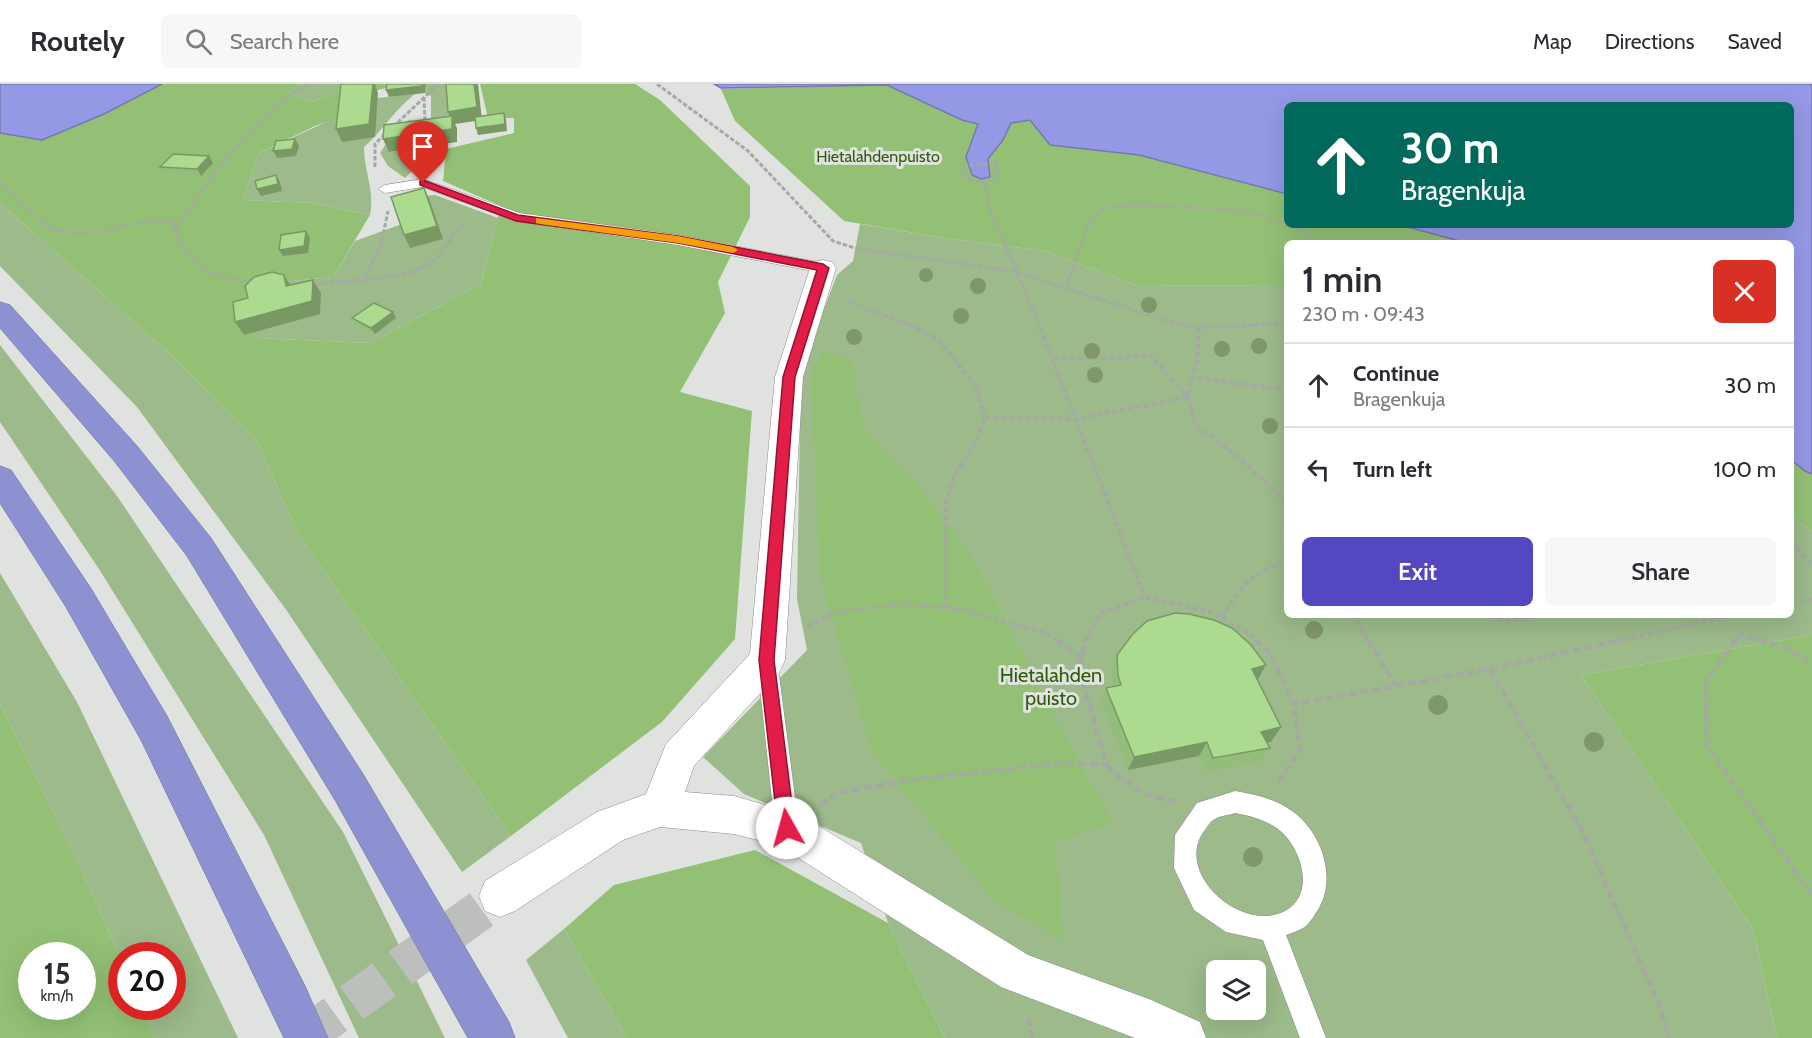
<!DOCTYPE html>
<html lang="en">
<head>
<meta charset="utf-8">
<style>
  body { margin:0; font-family:Cabin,sans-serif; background:#f7f7f7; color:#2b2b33; height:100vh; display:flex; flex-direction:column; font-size:22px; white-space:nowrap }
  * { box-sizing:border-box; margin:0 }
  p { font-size:20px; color:#7c7c81 }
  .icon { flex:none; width:33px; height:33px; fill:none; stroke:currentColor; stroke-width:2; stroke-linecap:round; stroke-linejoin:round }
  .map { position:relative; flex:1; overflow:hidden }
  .drawer { position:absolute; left:1284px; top:156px; width:510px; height:378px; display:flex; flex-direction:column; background:#fff; border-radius:9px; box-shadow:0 6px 24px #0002 }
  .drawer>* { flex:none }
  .guide { position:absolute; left:1284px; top:18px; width:510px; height:126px; border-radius:9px; box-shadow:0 6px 24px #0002; background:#00695c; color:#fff; overflow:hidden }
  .tools { position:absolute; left:1206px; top:876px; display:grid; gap:12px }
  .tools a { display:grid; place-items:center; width:60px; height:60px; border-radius:9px; background:#fff; box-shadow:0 6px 24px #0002; font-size:30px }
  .speed { position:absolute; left:18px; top:858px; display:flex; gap:12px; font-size:30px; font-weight:700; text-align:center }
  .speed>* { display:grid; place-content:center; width:78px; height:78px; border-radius:50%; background:#fff; box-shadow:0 6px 24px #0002; line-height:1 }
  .speed small { font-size:15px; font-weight:400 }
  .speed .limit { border:9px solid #d22; background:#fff; color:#111 }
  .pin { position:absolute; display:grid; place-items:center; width:51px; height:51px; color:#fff; margin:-62px -26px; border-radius:50% 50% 50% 0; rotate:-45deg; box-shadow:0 0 6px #0007 }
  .pin .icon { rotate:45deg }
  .me { position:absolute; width:66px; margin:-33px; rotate:353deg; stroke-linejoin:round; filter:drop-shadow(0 0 4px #0008) }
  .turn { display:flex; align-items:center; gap:21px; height:126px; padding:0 18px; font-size:27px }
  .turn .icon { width:78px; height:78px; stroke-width:2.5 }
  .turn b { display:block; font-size:42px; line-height:51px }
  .round { display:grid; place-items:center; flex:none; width:63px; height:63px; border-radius:9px; background:#f7f7f7 }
  .overview { display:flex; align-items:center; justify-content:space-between; height:102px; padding:0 18px }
  h1 { font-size:36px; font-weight:600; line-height:45px }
  .cta { display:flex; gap:12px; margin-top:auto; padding:12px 18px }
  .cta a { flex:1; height:69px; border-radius:9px; background:#5348c0; color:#fff; font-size:24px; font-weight:600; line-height:69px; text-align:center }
  .cta a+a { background:#f7f7f7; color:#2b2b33 }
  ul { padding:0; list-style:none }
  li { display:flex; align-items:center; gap:18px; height:84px; padding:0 18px; border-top:2px solid #e1e1e2 }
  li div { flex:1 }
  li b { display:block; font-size:22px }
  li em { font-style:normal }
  header { display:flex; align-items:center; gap:36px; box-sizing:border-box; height:84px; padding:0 30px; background:#fff; border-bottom:2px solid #e1e1e2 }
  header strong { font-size:28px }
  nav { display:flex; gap:33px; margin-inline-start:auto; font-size:21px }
  .search { width:420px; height:54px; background:#f7f7f7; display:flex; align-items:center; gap:15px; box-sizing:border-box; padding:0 21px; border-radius:9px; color:#7c7c81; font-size:22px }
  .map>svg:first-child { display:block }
  .green { fill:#9cba8a; fill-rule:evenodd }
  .forest { fill:#93c075; fill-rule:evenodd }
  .water { fill:#9498e5; stroke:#7679af; stroke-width:1.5 }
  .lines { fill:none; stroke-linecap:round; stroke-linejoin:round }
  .street-tunnel { stroke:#bdbfbc; stroke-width:40; stroke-dasharray:40 20; stroke-linecap:butt }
  .lane-casing { stroke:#8a8c89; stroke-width:1 }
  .street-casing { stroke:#8a8c89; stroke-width:1 }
  .highway-casing { stroke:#6d6f99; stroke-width:1 }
  .path-far2 { stroke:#a6a8a5; stroke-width:3; stroke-dasharray:4.5 2; stroke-linecap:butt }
  .path-far1 { stroke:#a6a8a5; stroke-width:4; stroke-dasharray:5 3; stroke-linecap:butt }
  .path { stroke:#a6a8a5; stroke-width:4.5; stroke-dasharray:8 4; stroke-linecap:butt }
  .lane { fill:#fff; fill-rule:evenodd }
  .street { fill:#fff; fill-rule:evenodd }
  .highway { fill:#8e91d1; fill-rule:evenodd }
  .tree { fill:#80976a }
  .wall { fill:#94bc7b }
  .shaded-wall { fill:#789964 }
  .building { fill:#acdb8f; stroke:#789964; stroke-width:1.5 }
  .route { fill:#e11d48; stroke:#92132f; stroke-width:1.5 }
  .slow { fill:#f59e0b }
  .labels { text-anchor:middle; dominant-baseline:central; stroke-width:6; stroke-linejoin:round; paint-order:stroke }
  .far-park-label { font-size:16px; fill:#325a0b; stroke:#e0e2df }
  .park-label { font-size:20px; fill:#325a0b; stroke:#e0e2df }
</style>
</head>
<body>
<header>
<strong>Routely</strong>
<div class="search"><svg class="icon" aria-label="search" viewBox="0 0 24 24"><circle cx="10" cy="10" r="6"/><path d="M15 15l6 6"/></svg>Search here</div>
<nav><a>Map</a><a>Directions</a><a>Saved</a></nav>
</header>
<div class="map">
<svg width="1812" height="954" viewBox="0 0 1812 954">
  <rect width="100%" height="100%" fill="#e0e2df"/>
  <g class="green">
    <path d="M301 0H353L312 18 286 8Z"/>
    <path d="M426 0H450L453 45 431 48V12L425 9Z"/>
    <path d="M415 10C395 25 383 46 364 63 364 88 375 105 370 131L313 119 243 116 259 69 378 14Z"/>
    <path d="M410 35 417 50 389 68 419 64V80L405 94 388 82 380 69 390 54Z"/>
    <path d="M435 111 498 134 481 200 370 259 257 254 239 234 262 200 333 193 355 157 402 140 404 114Z"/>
    <path d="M0 119 170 270 256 355 298 450 511 752 462 788 287 527 137 323 0 182Z"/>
    <path d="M860 140 944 154 1045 167 1138 202 1287 201V531H1791V432L1812 447V551L1581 591 1753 845 1777 954H945L888 839 861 759 744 710 703 673 807 566 797 515 801 285 837 191 853 177ZM1216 886H1256V926H1216Z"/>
    <path d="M0 261 117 412 343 748 445 954H359L264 751 99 485 0 338Z"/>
    <path d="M0 489 77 618 238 954H155L141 923 172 922V872H122L121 876 86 795 0 620Z"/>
    <path d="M564 845 627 954H568L526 876Z"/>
  </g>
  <g class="forest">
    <path d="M162 0H301L287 8 312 18 353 0H388L386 4 347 13 345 31 315 42 259 69 243 116 313 119 370 131 333 193 262 200 239 234 257 254 370 259 481 200 501 122 443 97 446 65 514 49V34H488L480 0H635L660 16 750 102V133L718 198 725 229 680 308 752 327 735 555 662 638 511 752 298 450 256 355 170 270 0 119V49L42 56 104 30Z"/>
    <path d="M887 1 962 36 978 40 966 73 981 95 990 93 988 75 1003 56 1011 38 1030 36 1050 61 1139 71 1287 110V141H1400L1467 159H1287V201L1138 202 1045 167 944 154 844 137 735 37 721 5Z"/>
    <path d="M823 265 852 278 863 344 913 396 974 474 1056 636 1112 738 1054 759 1060 804 1063 857 994 816 872 668 820 492 811 291Z"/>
    <path d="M1791 376 1805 387 1812 390V447L1791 432Z"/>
    <path d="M1812 551V954H1777L1753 845 1581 591Z"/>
    <path d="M0 620 86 795 121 876 122 922 141 923 155 954H0ZM32 872H82V922H32Z"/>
    <path d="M755 766 888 839 945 954H627L564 845 614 801Z"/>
  </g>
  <g class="water">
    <path d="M0 0H162L104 30 42 56 0 49Z"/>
    <path d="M714 0H1812V390L1805 387 1791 376V159H1467L1400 141H1791V21H1287V110L1139 71 1050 61 1030 36 1011 39 1003 56 988 75 990 93 981 95 972 91 966 73 978 40 962 36 887 1 721 4Z"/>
  </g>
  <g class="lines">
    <path class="street-tunnel" d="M303 954 500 812"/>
    <defs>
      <g id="lane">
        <path d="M423 95 519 129 678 151 823 179 831 184 823 189 678 161 516 137 422 103 385 109 378 105 385 101Z"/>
        <path d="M767 567 774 570 777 576 799 744 795 752 787 755 779 752 775 744 757 576 760 570Z"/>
        <path d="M1235 707C1257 711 1278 715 1296 730 1324 753 1338 799 1315 830 1312 835 1308 841 1303 844 1298 847 1291 849 1286 851L1326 954H1300L1263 856 1226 848 1194 826 1174 784 1175 751 1197 719ZM1235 729C1251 732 1264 735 1278 745 1301 762 1317 810 1285 827 1243 850 1173 790 1204 747 1207 743 1210 738 1213 736 1218 732 1229 731 1235 729Z"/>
      </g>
      <path id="street" d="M823 176 832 178 836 184 803 293 785 576 780 587 694 682 685 708 734 712 801 731 1028 871 1149 915 1200 938 1206 954H1135L1001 903 778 761 734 750 660 743 623 756 515 827 500 833 485 827 479 812 485 797 597 728 646 710 666 660 750 570 775 293 810 184 814 178Z"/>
      <g id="highway">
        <path d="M0 218 10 221 137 362 211 454 363 690 509 938 515 954H468L335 716 187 472 115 378 0 244Z"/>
        <path d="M0 382 11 386 90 503 167 632 305 902 328 954H284L141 656 66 523 0 419Z"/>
      </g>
    </defs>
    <use href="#lane" class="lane-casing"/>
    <use href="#street" class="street-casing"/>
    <use href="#highway" class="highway-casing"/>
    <g class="path-far2">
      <path d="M657 0 748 67 833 157 858 165 1016 188 1174 239 1199 243 1287 240"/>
      <path d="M424 13 425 39"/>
      <path d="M393 43 433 5V0"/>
      <path d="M424 77 425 63"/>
      <path d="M962 79 968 96 985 98 998 95 996 76"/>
      <path d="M963 81 997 80"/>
      <path d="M375 83V60L385 50"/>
      <path d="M0 98 49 144 69 149 97 148 151 136 172 138C188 183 206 192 252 198"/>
      <path d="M985 98 989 123 1041 245"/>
      <path d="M1288 141 1302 146 1317 159"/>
      <path d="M175 147C212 90 249 37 307 0"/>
      <path d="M363 196C389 193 420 192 439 171 448 161 453 149 463 140"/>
      <path d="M287 199 303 200"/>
      <path d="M310 200 363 196 381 161 388 127"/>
      <path d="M1066 203 1090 137 1105 124 1131 121 1226 125 1254 129 1287 141"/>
      <path d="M847 217 920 245"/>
      <path d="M1199 245V243"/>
    </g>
    <g class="path-far1">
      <path d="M917 244 938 255 976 302 985 334 976 357 953 394 946 419 945 524"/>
      <path d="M1040 244 1145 513"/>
      <path d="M1199 244 1197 278 1191 293 1287 306"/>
      <path d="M1053 274H1115L1150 271 1188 313 1195 340 1239 374 1274 406 1287 422"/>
      <path d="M985 334 1076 335 1188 313 1191 293"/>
      <path d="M1791 458 1812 482"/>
      <path d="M1791 519 1812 516"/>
      <path d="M1353 531 1369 557"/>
      <path d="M1483 531 1506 537 1546 531"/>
      <path d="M1222 534C1238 506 1254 485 1287 478"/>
      <path d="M807 543 835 528 906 520 961 525 1046 549 1058 557"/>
      <path d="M1085 557 1101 529 1145 513 1211 528 1247 548 1257 557"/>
      <path d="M1616 557 1734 531"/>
      <path d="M1735 557 1740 550 1764 557"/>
    </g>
    <g class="path">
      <path d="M1056 556 1082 574"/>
      <path d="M1255 556 1269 568 1294 620 1490 585 1622 556"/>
      <path d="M1368 556 1395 601"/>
      <path d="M1736 556 1706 597 1707 662 1812 811"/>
      <path d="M1759 556 1786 564 1812 580"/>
      <path d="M1490 585 1582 747 1661 925 1669 954"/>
      <path d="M1107 681C1128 701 1146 715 1176 717"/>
      <path d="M1278 698 1300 667 1294 620"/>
      <path d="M820 721 837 709 900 697 1060 679 1107 681 1080 589 1085 556"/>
      <path d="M1028 934 1033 954"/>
    </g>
    <use href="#lane" class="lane"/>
    <use href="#street" class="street"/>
    <use href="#highway" class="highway"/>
  </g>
  <g class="tree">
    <circle cx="926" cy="191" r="7"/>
    <circle cx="978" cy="202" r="8"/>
    <circle cx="1149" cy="221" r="8"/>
    <circle cx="961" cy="232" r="8"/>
    <circle cx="854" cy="253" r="8"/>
    <circle cx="1259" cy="262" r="8"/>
    <circle cx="1222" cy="265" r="8"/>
    <circle cx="1092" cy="267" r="8"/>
    <circle cx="1095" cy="291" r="8"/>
    <circle cx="1270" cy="342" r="8"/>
    <circle cx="1314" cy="546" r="9"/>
    <circle cx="1438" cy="621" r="10"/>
    <circle cx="1594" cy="658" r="10"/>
    <circle cx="1253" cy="773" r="10"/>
  </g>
  <g class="wall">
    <path d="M209 72 213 79 201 92 165 89 160 83Z"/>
    <path d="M352 234H396L375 250 356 241Z"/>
    <path d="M1117 571 1257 596 1281 643 1271 658 1267 659 1270 664 1260 678 1205 688 1199 672 1128 686 1101 619 1106 604 1112 603V586Z"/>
  </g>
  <g class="shaded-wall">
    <path d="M373 0H375L378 9 375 53 342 58 336 45Z"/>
    <path d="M423 0H426L425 9 389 13 386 6Z"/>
    <path d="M474 0H478L482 36 455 40 457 44V58L389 68 383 55 452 38 448 28Z"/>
    <path d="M504 29 506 35 507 47 478 51 476 44Z"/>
    <path d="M295 55 299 62 296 72 277 74 273 67Z"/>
    <path d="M209 72 213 79 201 92 197 85Z"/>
    <path d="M276 91 280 98 282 107 261 112 257 105Z"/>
    <path d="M424 104 430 117 443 155 410 164 404 151Z"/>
    <path d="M306 147 310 154 308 169 283 172 279 166Z"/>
    <path d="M284 191 292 204 286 202Z"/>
    <path d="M313 196 321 209 320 230 244 251 235 238Z"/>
    <path d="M393 228 396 234 375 250 371 244Z"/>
    <path d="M1266 581 1257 597 1252 585Z"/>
    <path d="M1281 643 1271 658 1252 662 1261 648Z"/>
    <path d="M1207 658 1199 672 1128 686 1134 673Z"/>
  </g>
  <g class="building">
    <path d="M341 0H373L369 40 336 45Z"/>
    <path d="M387 0H423L422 2 386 6Z"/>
    <path d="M446 0H474L477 23 448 28Z"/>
    <path d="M504 29 505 40 476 44 475 33Z"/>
    <path d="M452 32V45L383 55 384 41Z"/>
    <path d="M295 55 292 65 273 67 276 57Z"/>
    <path d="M173 70 209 72 197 85 160 83Z"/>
    <path d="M276 91 278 100 257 105 255 97Z"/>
    <path d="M424 104 437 142 404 151 391 113Z"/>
    <path d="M306 147 304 162 279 166 281 151Z"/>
    <path d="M272 188 284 191 286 202 313 196 312 217 235 238 233 218 248 214 245 202 254 193Z"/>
    <path d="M374 219 393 228 371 244 352 234Z"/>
    <path d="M1175 529 1189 530 1214 536 1232 544 1251 561 1266 581 1252 585 1281 643 1261 648 1270 664 1213 674 1207 658 1134 673 1106 604 1121 601 1118 591 1117 571 1132 551 1147 537Z"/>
  </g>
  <path class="route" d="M423 96 518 131 678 152 823 180 829 184 795 293 774 576 795 744 792 750 787 752 781 750 778 744 759 576 783 293 817 186 678 159 516 137 420 101V97Z"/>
  <path class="slow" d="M536 134 678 152 733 163 738 166 733 169 678 159 540 140 536 139Z"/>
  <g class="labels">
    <g class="far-park-label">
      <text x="878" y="72">Hietalahdenpuisto</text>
    </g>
    <g class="park-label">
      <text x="1051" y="591">Hietalahden<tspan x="1051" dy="23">puisto</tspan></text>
    </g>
  </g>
</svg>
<div class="tools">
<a><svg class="icon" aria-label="layers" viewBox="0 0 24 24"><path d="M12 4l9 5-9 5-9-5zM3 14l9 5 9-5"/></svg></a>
</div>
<div class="speed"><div>15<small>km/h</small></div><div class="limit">20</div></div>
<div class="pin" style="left:423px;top:99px;background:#d93025"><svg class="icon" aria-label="arrive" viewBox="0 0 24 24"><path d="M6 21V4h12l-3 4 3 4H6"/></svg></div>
<svg class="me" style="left:787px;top:744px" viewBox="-20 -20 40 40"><circle r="19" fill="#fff"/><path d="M0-13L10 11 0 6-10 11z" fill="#e11d48"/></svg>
<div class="guide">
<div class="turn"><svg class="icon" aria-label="ahead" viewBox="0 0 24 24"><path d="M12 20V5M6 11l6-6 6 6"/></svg><div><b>30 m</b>Bragenkuja</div></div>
</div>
<section class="drawer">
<div class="overview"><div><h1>1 min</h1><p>230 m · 09:43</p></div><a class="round" style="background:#d93025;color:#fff"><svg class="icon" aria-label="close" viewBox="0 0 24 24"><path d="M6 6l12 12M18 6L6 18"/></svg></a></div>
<ul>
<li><svg class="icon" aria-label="ahead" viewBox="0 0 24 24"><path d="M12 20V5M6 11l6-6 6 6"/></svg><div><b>Continue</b><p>Bragenkuja</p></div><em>30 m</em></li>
<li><svg class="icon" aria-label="left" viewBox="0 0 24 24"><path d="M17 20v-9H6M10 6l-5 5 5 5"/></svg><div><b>Turn left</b></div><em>100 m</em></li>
</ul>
<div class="cta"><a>Exit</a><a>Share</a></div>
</section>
</div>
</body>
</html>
